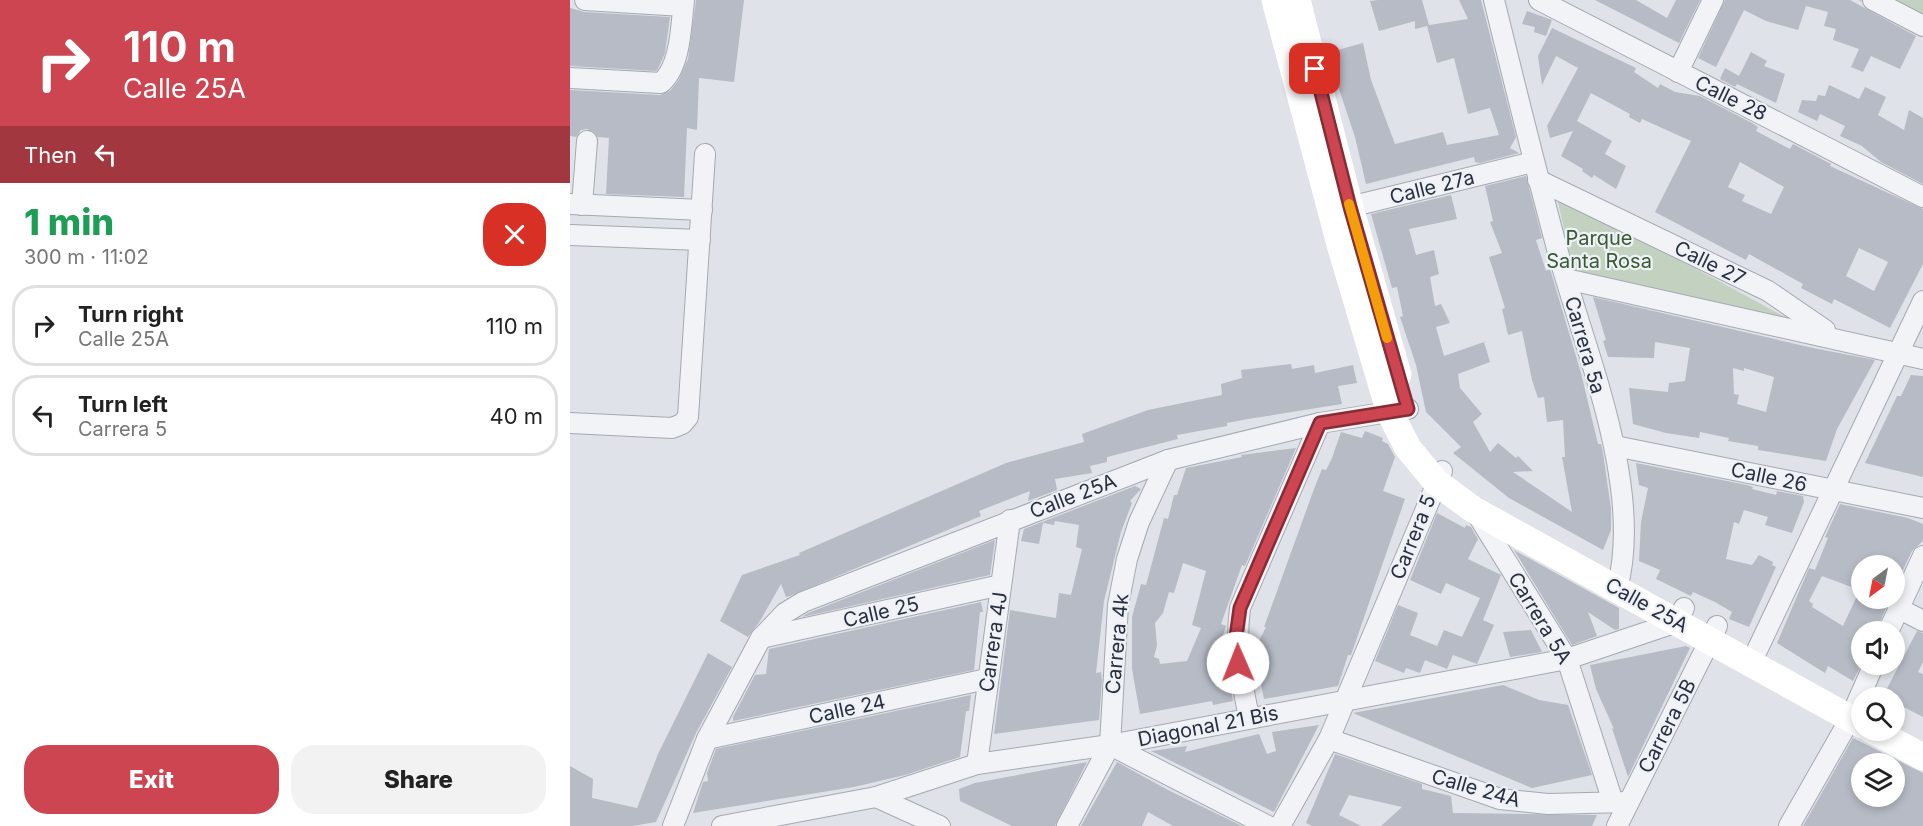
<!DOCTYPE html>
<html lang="en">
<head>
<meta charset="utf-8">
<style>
  body { margin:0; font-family:Inter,sans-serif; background:#f2f2f2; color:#222; height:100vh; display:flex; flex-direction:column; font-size:22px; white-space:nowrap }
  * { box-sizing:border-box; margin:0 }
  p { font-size:20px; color:#767676 }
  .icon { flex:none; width:33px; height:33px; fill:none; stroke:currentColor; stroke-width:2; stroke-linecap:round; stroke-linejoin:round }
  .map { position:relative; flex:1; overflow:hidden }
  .panel { display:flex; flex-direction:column; background:#fff; width:570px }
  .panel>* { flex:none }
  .banner { background:#cc4551; color:#fff; overflow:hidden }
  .needle { width:39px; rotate:212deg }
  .controls { position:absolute; left:1281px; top:555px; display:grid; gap:12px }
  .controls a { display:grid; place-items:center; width:54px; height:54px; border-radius:50%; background:#fff; box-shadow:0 3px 9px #0003; font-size:30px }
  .pin { position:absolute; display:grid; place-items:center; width:51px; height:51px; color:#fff; margin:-26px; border-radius:12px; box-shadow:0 3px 9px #0006 }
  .me { position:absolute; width:66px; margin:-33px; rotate:359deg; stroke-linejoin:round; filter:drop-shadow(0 0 4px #0008) }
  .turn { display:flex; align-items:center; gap:21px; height:126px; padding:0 24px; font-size:27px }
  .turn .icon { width:78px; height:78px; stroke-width:2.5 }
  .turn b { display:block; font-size:42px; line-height:51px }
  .then { display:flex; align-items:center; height:57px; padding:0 24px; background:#0003; gap:12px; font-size:22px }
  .round { display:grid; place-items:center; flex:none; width:63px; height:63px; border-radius:24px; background:#f2f2f2 }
  .head { display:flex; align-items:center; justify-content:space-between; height:102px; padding:0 24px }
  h1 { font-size:36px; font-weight:800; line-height:45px; color:#1e9e55 }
  .primary-button { display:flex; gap:12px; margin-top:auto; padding:12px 24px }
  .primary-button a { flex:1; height:69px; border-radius:24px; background:#cc4551; color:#fff; font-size:24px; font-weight:800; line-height:69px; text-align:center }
  .primary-button a+a { background:#f2f2f2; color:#222 }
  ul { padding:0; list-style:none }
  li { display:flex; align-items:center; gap:18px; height:81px; margin:0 12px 9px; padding:0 12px; border:3px solid #e0e0e0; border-radius:24px }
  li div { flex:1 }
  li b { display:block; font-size:22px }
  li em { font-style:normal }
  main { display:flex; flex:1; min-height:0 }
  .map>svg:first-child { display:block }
  .green { fill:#c3d2c0 }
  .building { fill:#b6bbc5; fill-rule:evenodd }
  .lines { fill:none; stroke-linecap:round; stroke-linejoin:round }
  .street-casing { stroke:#a4a9b2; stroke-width:22 }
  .street { stroke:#f1f3f6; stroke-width:20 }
  .secondary { stroke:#fff; stroke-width:27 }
  .route-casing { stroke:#852d35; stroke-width:15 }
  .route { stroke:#cc4551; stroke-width:10 }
  .slow { stroke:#f59e0b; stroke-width:10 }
  .labels { text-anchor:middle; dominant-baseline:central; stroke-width:4.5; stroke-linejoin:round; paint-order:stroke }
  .street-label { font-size:20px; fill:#282f3f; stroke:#eef1f6 }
  .park-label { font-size:20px; fill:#3a5a36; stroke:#eef1f6 }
</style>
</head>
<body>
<main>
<section class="panel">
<div class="banner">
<div class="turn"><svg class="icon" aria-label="right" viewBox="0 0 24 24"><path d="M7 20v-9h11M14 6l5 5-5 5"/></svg><div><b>110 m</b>Calle 25A</div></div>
<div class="then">Then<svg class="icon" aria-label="left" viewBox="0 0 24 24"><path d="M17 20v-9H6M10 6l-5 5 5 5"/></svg></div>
</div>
<div class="head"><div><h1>1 min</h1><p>300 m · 11:02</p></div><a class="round" style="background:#d93025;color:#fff"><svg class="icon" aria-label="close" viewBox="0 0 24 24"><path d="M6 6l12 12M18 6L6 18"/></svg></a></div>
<ul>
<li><svg class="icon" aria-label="right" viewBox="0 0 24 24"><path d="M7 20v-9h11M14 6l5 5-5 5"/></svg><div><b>Turn right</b><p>Calle 25A</p></div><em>110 m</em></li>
<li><svg class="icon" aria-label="left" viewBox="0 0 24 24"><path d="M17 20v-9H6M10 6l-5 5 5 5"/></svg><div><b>Turn left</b><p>Carrera 5</p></div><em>40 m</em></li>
</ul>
<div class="primary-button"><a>Exit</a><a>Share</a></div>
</section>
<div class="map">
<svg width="1353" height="826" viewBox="0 0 1353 826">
  <rect width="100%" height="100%" fill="#dfe2e8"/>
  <g class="green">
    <path d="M1287 0H1353V32L1288 0Z"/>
    <path d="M986 193 1226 323 1004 274Z"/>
  </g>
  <g class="building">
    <path d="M126 0H174L164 82 129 78 127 130 117 128 114 197 36 194 39 138 28 137 24 132 17 129 11 130 6 137 0 136V90L90 95 100 91 108 81 118 59Z"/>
    <path d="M808 0H852L859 25 898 19 889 0H911L946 137 940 148 949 153 910 163 905 162 904 157 796 184 785 137 757 53 793 43 801 80 825 144 873 132 877 145 929 135 920 108 898 114 884 58 867 63 857 26 845 29V21L809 31 800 1Z"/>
    <path d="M1025 0H1066L1097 18 1106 0H1130L1109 43Z"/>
    <path d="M1155 0H1280L1346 36 1330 69 1301 56 1293 72 1281 67 1289 49 1263 40 1266 29 1254 26 1258 12 1236 6 1228 30 1196 21 1174 10 1146 67 1128 58Z"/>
    <path d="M0 8 14 12 100 17 95 53 88 69 86 71 0 66Z"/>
    <path d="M957 11 982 20 976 36 964 32 965 27 952 24Z"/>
    <path d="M982 28 1066 68 1064 72 1088 88 1090 84 1105 92 1130 96 1182 123 1188 127 1186 131 1220 149 1223 144 1261 164 1260 166 1353 209V264L1320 328 1264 299 1262 304 1231 288 1233 284 1179 254 1176 260 1085 212 1121 141 1072 119 1070 123 1059 117 1060 114 1021 93 1007 121 1042 141 1035 154 1056 166 1046 189 1024 175 1022 178 1012 171 1013 169 991 156 1003 131 980 138 977 126 1008 68 986 56 972 85 968 56ZM1170 162 1214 187 1201 214 1172 201 1175 195 1158 187ZM1289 248 1318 262 1304 291 1276 276Z"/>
    <path d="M1181 52 1197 61 1194 66 1215 74 1206 103 1167 84 1165 87 1150 79 1155 68 1169 76Z"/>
    <path d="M1259 85 1289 99 1295 87 1316 97 1308 115 1334 130 1339 110 1353 118V184L1311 162 1292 146 1270 136 1275 126 1250 114 1247 121 1228 112 1232 100 1246 101 1248 95 1255 96Z"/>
    <path d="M956 176 972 238 966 240 976 271 980 269 1011 373 1028 444H1031L1033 453 1041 509V530L1033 550 939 498 883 453 891 447 856 412 846 365 830 317 833 316 827 287 822 288 801 214 881 195 887 219 839 229 846 255 864 250 869 274 860 277 865 306 871 304 880 323 866 327 874 356 914 342 920 362 888 374 890 388 912 414 903 422 920 452 928 443 946 458 948 456 963 471 943 472 1002 512 992 457H995L993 420 977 422 974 397 968 398 962 380 952 331 938 335 932 309 935 308 919 257 932 253 920 222 923 221 915 186Z"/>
    <path d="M1023 297 1243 348 1305 360 1267 429 1256 461 1188 450V446L1158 441 1159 438 1130 432 1129 438 1096 433 1063 424 1059 388 1098 392 1099 383 1115 381 1120 348 1085 342 1084 358 1038 357 1033 341 1036 340ZM1163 368 1174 371V368L1204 377 1196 412 1167 404 1169 395 1164 394Z"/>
    <path d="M721 364 722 369 744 365 745 373 783 365 787 383 768 386 772 404 678 419 657 423V426L607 435 608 439 537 457V462L520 466 522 473 485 479 487 490 458 501 460 491 409 511 411 516 220 596 216 597 211 584 190 621 178 637 150 621 172 575 230 555 229 553 436 463 514 442 512 434 578 410 652 395 651 384 672 378 671 370Z"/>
    <path d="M1341 375 1353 376V477L1295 463 1327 396H1331Z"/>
    <path d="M795 431 813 438 812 441 818 444 825 457 813 491 835 499 781 655H778L768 686 694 699 684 651 696 627H694L744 489 752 469 756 470 762 458 771 432 792 438Z"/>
    <path d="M726 448 675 566 672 565 651 624 656 626 652 638 663 701 643 705 642 701 570 714 562 669V617L571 584 576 585 594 518 598 519 604 495H607L616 468 672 457 671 455ZM613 563 636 571 622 625 631 628 617 661 590 664 589 659 584 657 587 645 585 623 593 613 599 592 604 593Z"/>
    <path d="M1066 463 1177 485 1183 487 1182 489 1206 495 1207 491 1233 496 1234 502 1222 533 1195 525 1198 517 1174 510 1169 524 1164 522 1156 559 1182 565 1189 555 1203 562 1202 565 1206 567 1179 627 1159 619 1162 612 1145 602 1123 592 1121 596 1086 579 1090 570 1069 561 1071 522 1078 488 1069 485Z"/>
    <path d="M565 486 571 489 560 501 562 503 551 532 534 601 526 673 531 672 532 681 529 720 424 734 440 610 486 618 489 593 501 595 512 549 506 547 509 525 485 521 484 525 473 523 469 544 451 541 454 529Z"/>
    <path d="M1270 504 1338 518 1353 524V541L1342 551 1324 589V566H1292V591L1252 576 1239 601 1243 604 1242 607 1273 626 1286 598H1320L1306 632H1292V663L1283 681 1258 666 1255 673 1207 643 1239 568 1245 570 1258 538 1255 537Z"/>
    <path d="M867 513 895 528 896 525 901 527 908 539 898 559 931 575 913 620 924 625 907 664 883 655 877 669 855 660 850 673 836 668 834 673 805 661 828 605 848 613 840 635 867 646 874 630 892 637 910 598 876 583 871 594 840 580Z"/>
    <path d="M425 540 420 575 232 617 238 613Z"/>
    <path d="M944 550 1049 608V629L1045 630 1018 612 1027 636 1002 645Z"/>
    <path d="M411 602 413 612H410L404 670 163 721V717L185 675 196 674 199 649Z"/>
    <path d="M961 630 972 652 940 657 933 632Z"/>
    <path d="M1347 631 1353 633V662L1348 672 1353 674V717L1324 702V698H1312Z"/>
    <path d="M1116 646 1120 648 1058 777 1042 728 1044 729 1026 689 1020 665Z"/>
    <path d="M138 653 162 667 126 733 86 822 63 826H0V766L23 779 22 798 67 808 88 754Z"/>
    <path d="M933 685 969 700 998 705 1022 775 962 788 783 713Z"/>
    <path d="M401 695 399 711H396L390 757 335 775 284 787 123 813 133 782 138 781 137 773 146 749Z"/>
    <path d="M749 725 704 812 581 751 617 746 615 752 689 734 697 754 706 751 702 732Z"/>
    <path d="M1283 738 1353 773V826H1233ZM1292 764H1324V796H1292Z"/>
    <path d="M765 754 852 784V789L881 796 883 813 1027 815 1022 826H811L832 807 779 795 769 815 791 826H742L736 823Z"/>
    <path d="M517 762 485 826H442L390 801 389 789 405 783Z"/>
    <path d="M547 762 598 790 672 826H603L578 812 572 826H511Z"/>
  </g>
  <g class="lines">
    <defs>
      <g id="street">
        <path d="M15 0 113 6"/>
        <path d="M924 0C945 86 966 171 989 256 1016 353 1074 489 1047 589"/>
        <path d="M969 0 1353 197"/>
        <path d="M1303 0 1353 26"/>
        <path d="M1108 72 1143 0"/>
        <path d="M0 78 91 83C111 66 111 25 114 0"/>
        <path d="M968 180 1198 291 1255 330"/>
        <path d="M0 204 132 210"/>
        <path d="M12 205 17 141"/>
        <path d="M767 210 963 162"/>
        <path d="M0 235 130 240"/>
        <path d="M996 279 1353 359"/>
        <path d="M0 423 102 428 112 424 118 417 135 154"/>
        <path d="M1045 446 1353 508"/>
        <path d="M905 511 997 659 1043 802"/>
        <path d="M1328 608 1353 621"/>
        <path d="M1318 632 1353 556"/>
        <path d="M191 638 431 585"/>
        <path d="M1181 663 1353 301"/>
        <path d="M679 717C671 679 665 647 670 608L750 423"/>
        <path d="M137 739 417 679"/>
        <path d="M759 739 930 799 978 804 1058 802"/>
        <path d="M540 745 698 826"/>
        <path d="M407 764 440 520"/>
        <path d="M306 797 370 826"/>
        <path d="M103 826 137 739 191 638 215 613 233 602 598 460 750 423 838 409"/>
        <path d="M152 826 306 797 407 764 540 745 997 659 1107 622 1114 608"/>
        <path d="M497 826 540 745 548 605 557 559 569 522 598 460"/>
        <path d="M710 826 759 739 872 471"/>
        <path d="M1047 826 1147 626"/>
        <path d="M1219 826 1280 719 1304 664"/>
      </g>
    </defs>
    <use href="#street" class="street-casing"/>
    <use href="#street" class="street"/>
    <g class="secondary">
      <path d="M705 0 771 248 820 413 838 448 866 482 904 510 1292 725"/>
      <path d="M727 0 780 207 828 375"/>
      <path d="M1302 730 1353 757"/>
    </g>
  </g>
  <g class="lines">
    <defs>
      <path id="route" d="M668 663 666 637 670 608 750 423 838 409 780 207 745 69"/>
    </defs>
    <use href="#route" class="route-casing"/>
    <use href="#route" class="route"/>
    <path class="slow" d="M779 204 817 338"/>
  </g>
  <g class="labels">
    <g class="street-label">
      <text transform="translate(1161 98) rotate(26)">Calle 28</text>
      <text transform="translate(862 187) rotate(-14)">Calle 27a</text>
      <text transform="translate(1140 263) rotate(26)">Calle 27</text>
      <text transform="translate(1015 345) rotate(74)">Carrera 5a</text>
      <text transform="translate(1199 477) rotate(12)">Calle 26</text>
      <text transform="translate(503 496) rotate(-21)">Calle 25A</text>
      <text transform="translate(843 537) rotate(-68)">Carrera 5</text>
      <text transform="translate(1077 605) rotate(29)">Calle 25A</text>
      <text transform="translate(311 612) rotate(-13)">Calle 25</text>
      <text transform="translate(970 618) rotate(59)">Carrera 5A</text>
      <text transform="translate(423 642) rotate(-82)">Carrera 4J</text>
      <text transform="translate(547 644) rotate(-85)">Carrera 4k</text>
      <text transform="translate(277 709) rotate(-12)">Calle 24</text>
      <text transform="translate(638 726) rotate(-11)">Diagonal 21 Bis</text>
      <text transform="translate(1097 726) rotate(-63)">Carrera 5B</text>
      <text transform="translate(906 788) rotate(16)">Calle 24A</text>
    </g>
    <g class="park-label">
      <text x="1029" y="238">Parque<tspan x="1029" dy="23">Santa Rosa</tspan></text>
    </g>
  </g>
</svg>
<div class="controls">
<a><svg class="needle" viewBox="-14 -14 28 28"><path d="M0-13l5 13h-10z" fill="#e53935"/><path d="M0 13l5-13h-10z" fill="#767676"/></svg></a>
<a><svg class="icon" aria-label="sound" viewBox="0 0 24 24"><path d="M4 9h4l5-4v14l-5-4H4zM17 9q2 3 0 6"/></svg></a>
<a><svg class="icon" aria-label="search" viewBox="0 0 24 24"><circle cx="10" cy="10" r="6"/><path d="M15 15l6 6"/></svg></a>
<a><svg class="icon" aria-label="layers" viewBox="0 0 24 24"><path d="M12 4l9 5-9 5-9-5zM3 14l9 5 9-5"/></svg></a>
</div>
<div class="pin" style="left:745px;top:69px;background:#d93025"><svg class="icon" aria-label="arrive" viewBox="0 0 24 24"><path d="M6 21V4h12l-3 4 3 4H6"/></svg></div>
<svg class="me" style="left:668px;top:663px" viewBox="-20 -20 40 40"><circle r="19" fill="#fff"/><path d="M0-13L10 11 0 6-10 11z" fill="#cc4551"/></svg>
</div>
</main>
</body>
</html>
